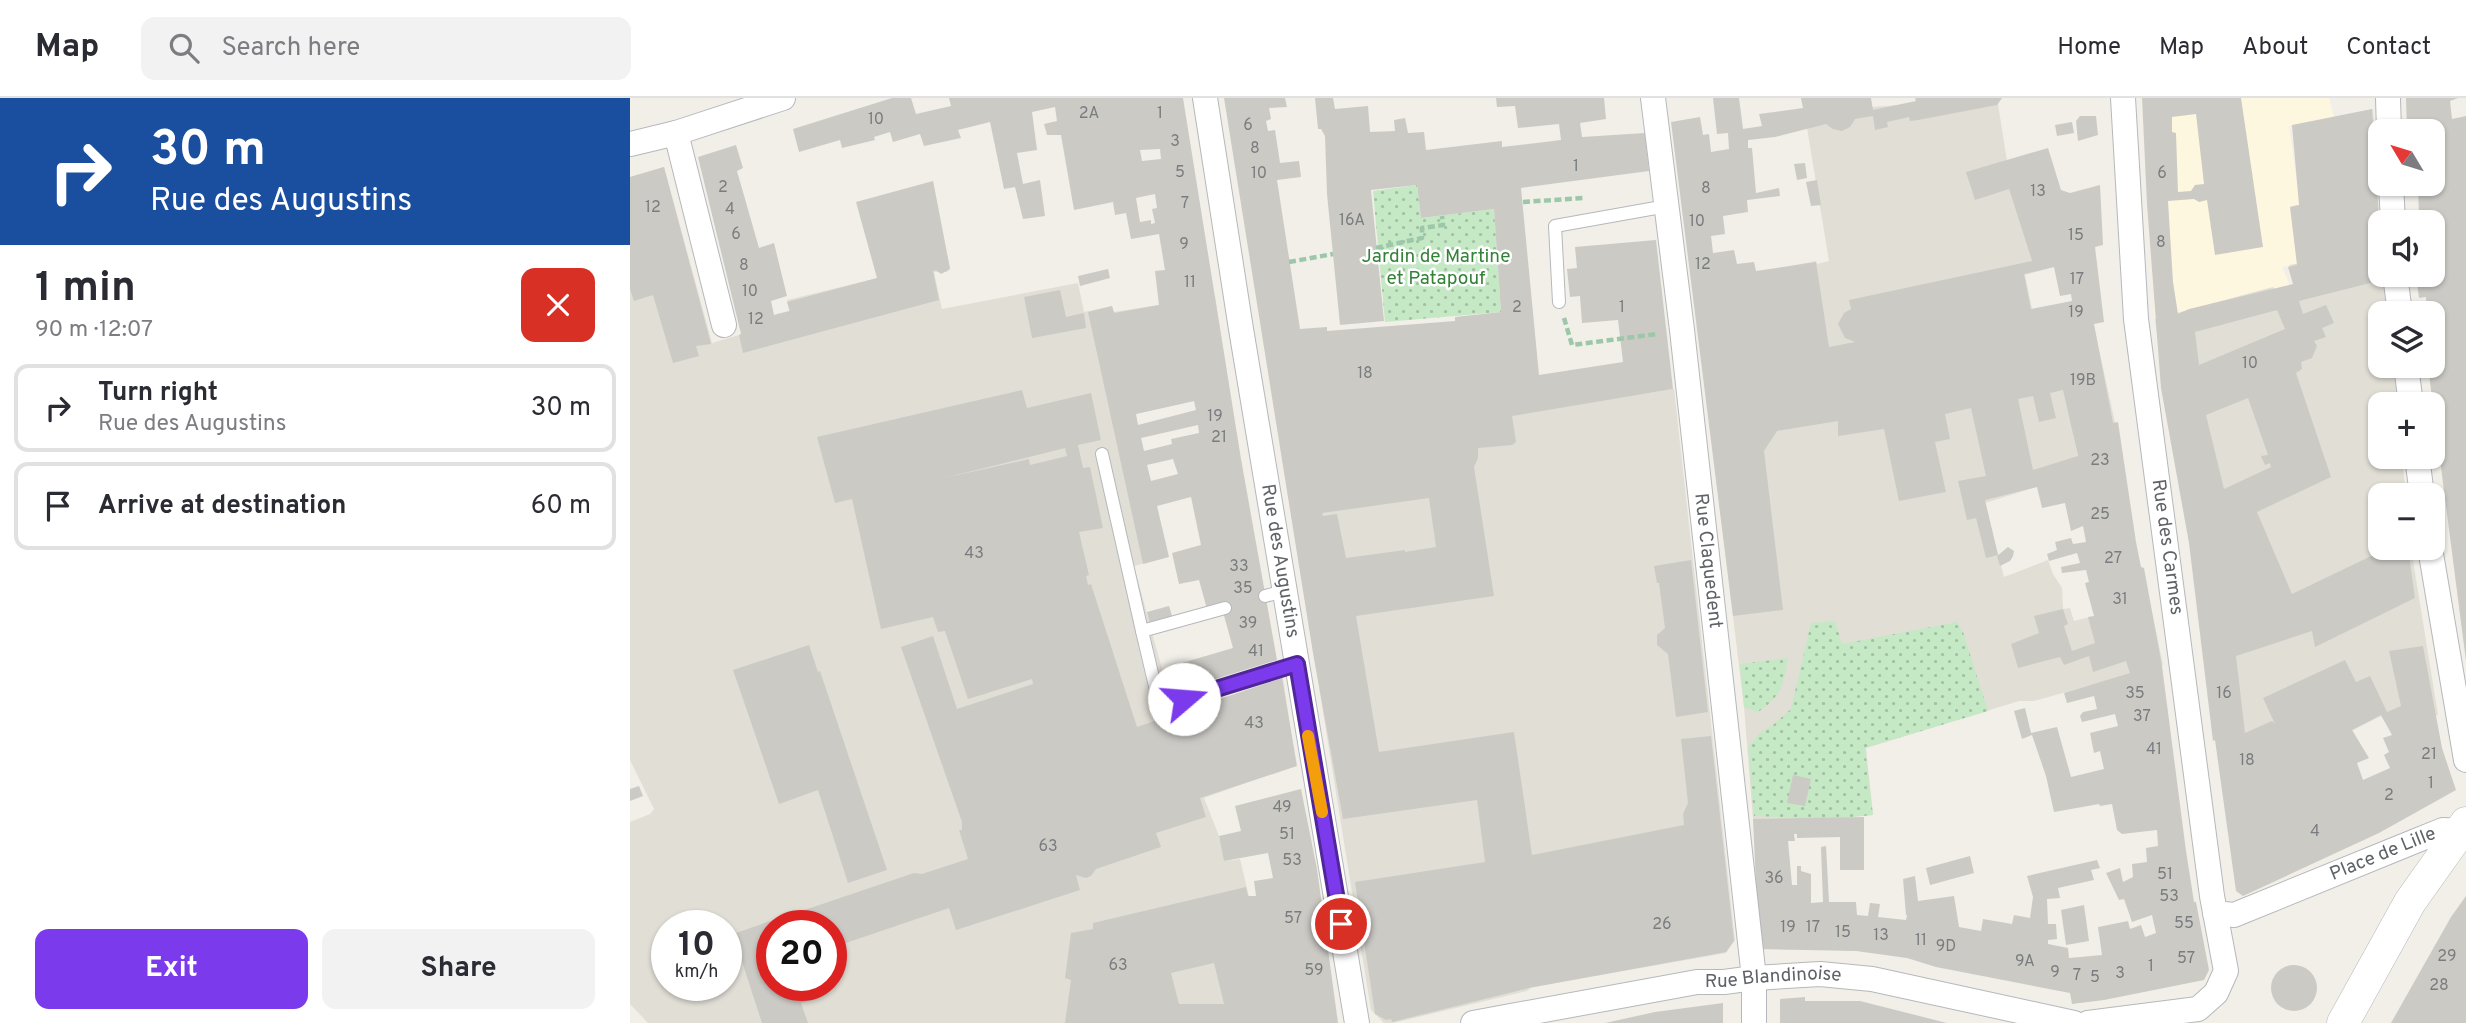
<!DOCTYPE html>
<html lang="en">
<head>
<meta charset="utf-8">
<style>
  body { margin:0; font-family:Overpass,sans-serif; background:#f2f2f3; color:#2b2b33; height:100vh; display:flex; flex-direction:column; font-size:26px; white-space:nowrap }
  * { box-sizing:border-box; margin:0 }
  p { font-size:23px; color:#7c7c81 }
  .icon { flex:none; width:38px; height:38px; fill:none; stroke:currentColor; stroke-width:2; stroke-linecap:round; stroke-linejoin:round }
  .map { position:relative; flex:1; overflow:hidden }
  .panel { display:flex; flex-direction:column; background:#fff; width:630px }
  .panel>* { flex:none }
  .guide { background:#1a4fa0; color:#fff; overflow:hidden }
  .needle { width:46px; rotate:308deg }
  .controls { position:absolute; left:1738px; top:21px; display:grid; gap:14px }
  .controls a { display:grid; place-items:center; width:77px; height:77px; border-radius:14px; background:#fff; box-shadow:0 2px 5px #0004; font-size:35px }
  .speed { position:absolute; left:21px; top:812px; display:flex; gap:14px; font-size:35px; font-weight:700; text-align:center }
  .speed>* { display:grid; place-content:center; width:91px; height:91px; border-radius:50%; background:#fff; box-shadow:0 2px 5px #0004; line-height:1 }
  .speed small { font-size:18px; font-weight:400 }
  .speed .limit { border:10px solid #d22; background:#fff; color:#111 }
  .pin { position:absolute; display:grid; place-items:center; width:60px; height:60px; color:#fff; margin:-30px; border:4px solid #fff; border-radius:50%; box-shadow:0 2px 7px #0007 }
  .me { position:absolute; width:77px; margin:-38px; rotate:72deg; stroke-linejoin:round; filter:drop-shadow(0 0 5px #0008) }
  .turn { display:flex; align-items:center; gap:24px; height:147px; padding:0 35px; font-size:32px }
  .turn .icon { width:91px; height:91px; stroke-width:2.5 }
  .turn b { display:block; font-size:49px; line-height:60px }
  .round { display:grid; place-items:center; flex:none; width:74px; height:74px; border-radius:14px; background:#f2f2f3 }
  .overview { display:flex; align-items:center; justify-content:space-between; height:119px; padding:0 35px }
  h1 { font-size:42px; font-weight:700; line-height:52px }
  .action { display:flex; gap:14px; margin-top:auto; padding:14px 35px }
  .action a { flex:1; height:80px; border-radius:14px; background:#7c3aed; color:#fff; font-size:28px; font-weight:700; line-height:80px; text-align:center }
  .action a+a { background:#f2f2f3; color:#2b2b33 }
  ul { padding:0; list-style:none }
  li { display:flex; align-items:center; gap:21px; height:88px; margin:0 14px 10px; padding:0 21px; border:4px solid #e1e1e2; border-radius:14px }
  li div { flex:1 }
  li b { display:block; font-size:26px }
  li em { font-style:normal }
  header { display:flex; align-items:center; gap:42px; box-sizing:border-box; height:98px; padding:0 35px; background:#fff; border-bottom:2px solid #e1e1e2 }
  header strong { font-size:33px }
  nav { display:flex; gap:38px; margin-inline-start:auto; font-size:24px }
  .search { width:490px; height:63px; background:#f2f2f3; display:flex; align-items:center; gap:18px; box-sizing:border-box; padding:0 24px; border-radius:14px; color:#7c7c81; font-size:26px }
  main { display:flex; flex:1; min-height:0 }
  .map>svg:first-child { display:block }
  .commercial { fill:#fef7e0 }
  .education { fill:#e1ded6; fill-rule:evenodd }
  .green { fill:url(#green-dots) }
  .building { fill:#cccac5; fill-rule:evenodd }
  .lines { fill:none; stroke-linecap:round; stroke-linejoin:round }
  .service-casing { stroke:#b5b8bc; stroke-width:14 }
  .minor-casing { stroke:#b5b8bc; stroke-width:26 }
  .tertiary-casing { stroke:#b5b8bc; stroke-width:33 }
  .path { stroke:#9cc7a9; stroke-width:4.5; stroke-dasharray:7 3.5; stroke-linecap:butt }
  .service { stroke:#fff; stroke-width:12 }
  .minor { stroke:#fff; stroke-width:24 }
  .tertiary { stroke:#fff; stroke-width:32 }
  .route-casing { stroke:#51269a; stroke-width:18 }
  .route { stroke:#7c3aed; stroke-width:12 }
  .slow { stroke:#f59e0b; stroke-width:12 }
  .labels { text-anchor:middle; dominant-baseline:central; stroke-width:5; stroke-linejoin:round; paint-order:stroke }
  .number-label { font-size:16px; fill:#7a7d7f }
  .park-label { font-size:19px; fill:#348238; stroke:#fff }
  .street-label { font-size:19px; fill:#5f6368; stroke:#fff }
</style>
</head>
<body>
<header>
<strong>Map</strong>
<div class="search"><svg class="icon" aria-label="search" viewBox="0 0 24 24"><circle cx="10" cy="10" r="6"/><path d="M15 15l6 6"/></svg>Search here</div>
<nav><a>Home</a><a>Map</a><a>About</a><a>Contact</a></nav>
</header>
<main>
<section class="panel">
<div class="guide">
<div class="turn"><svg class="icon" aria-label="right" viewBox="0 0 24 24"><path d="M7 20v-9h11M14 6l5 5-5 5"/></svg><div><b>30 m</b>Rue des Augustins</div></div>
</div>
<div class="overview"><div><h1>1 min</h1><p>90 m · 12:07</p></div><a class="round" style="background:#d93025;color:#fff"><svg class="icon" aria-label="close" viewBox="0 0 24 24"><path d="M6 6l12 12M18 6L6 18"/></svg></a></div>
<ul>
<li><svg class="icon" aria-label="right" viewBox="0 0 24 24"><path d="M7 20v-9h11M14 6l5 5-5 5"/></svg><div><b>Turn right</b><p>Rue des Augustins</p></div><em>30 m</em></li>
<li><svg class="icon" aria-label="arrive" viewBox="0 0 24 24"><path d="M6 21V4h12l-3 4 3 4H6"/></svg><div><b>Arrive at destination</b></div><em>60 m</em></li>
</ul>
<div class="action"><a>Exit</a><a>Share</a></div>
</section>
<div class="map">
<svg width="1836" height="925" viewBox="0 0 1836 925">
  <defs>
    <pattern id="green-dots" width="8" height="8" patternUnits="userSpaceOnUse" patternTransform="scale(1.75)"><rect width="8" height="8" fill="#c5e8c5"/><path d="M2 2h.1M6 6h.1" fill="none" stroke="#a3c0a4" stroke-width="1.8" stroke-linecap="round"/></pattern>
  </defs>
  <rect width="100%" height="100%" fill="#f1efe8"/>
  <path class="commercial" d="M1512 0H1699L1704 19 1659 28 1670 107 1663 108 1667 166 1652 169 1660 188 1647 194 1639 190 1525 221Z"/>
  <g class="education">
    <path d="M1371 0 1368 6 1377 63 1379 90 1402 163 1424 169 1395 177 1402 211 1463 224 1486 329 1443 336 1448 359 1406 389 1355 405 1374 479 1418 462 1423 476 1432 490 1433 511 1440 510 1444 523 1520 504 1533 567 1404 603H1389L1236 650 1243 717 1195 721H1123L1114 609 1085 371 1099 180 1186 163 1187 166 1199 163 1177 30 1241 9Z"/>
    <path d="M1743 11 1750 133V177H1757L1760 215H1750V268H1765L1768 306H1750V359H1772L1776 397H1750V450H1781L1808 617 1763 635 1751 618 1647 671 1594 702 1560 444 1537 317 1525 221 1643 189 1647 194 1664 187 1659 167 1670 165 1662 108 1670 107 1664 28Z"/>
    <path d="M34 69 82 245 146 226V216L159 213 157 202 248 180 303 83 320 170 317 174H304L312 211 448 185 454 214 482 208 484 214 585 198 600 295 505 316 538 459 504 468 520 527 594 514 544 531 522 535 533 574 550 609 559 611 653 580 666 667 574 700 589 738 595 763 610 761 630 845 604 925H18L0 906V724L20 716 24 711 0 662V79ZM37 828H96V887H37ZM142 828H201V887H142Z"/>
    <path d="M1044 291 1105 842 1096 855 902 889 897 893 763 925H754L741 912 649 341 880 317Z"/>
  </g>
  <g class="green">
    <path d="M787 87 791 120 864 111 871 214 755 224 743 93Z"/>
    <path d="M1205 523 1212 546 1327 524 1333 534 1358 613 1235 650 1243 717 1199 721 1124 718 1118 649 1130 635 1143 627 1161 611 1181 525Z"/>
    <path d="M1158 560C1153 588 1152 597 1128 614L1114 609 1110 566Z"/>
  </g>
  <g class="building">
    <path d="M262 0H281L286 16 321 8 319 0H553L611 361 647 562 582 582 577 581 574 572 549 581 545 567 603 550 593 514 577 511 569 482 549 486 542 455 571 447 561 399 527 408 539 459 513 466 458 214 482 208 484 215 529 207 525 173 535 172 529 136 501 141 496 115 485 117 483 104 444 112 431 37H417L414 26 427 23 425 9 402 14 407 52 387 55 393 86 410 82 415 118 393 121 385 89 374 91 360 24 328 32 331 40 294 48 290 36 263 44 260 34 244 39 245 42 212 50 210 42 169 54 163 31ZM530 51 531 61 512 63 510 52ZM525 96 527 110 522 111 525 125 521 126V122L510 124 506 100ZM564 303 566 312 508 327 506 316ZM568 327 569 335 541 341 542 346 514 353 511 340ZM543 361 548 376 521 383 517 367Z"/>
    <path d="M594 0H655L657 9 639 10 641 21 636 23 638 33 645 32 650 65 669 63 671 79 647 82 670 231 697 229V233L825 223V219L871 214 864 111 791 120 787 87 741 92 754 223 710 227 697 96 695 38 691 31H688L685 0H703L705 11 738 8 740 34 765 33 764 22 775 20 778 35 794 34 796 52 872 43V49L931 42 929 26 888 30 885 8 867 9 866 0H974L976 21 950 25 952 39 1015 35 1019 73 891 90 909 277 993 264 988 222 952 225 950 198 940 199 937 171 947 170 945 149 1026 142 1043 291 882 318 886 344 882 347 848 350V360L844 369 864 498 726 518 749 654 884 634 902 757 1054 727 1053 716 1058 705 1051 641 1081 638 1104 843 1096 854 899 890 762 924 761 921 756 922 745 916 725 784 855 764 847 702 713 721 683 555ZM799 400 806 449 775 454V452L716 460 707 416 693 418 692 415Z"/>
    <path d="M1083 0H1109L1113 31 1132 28 1129 16 1173 10 1171 0H1241L1243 12 1286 3 1285 0H1372L1367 7 1288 22 1280 23 1279 19 1257 24 1258 29 1245 32 1243 18 1225 21 1220 29 1212 33 1203 31 1196 26 1145 39 1118 42V50H1122L1126 95 1149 90 1150 98 1117 102 1118 114 1093 118 1095 136 1081 138 1083 155 1104 152 1107 166 1124 164 1126 173 1186 164 1199 249 1225 244 1215 240 1208 226 1214 215 1221 211 1219 202 1402 163 1379 91 1345 102 1336 74 1418 50 1431 92 1440 95 1470 87 1473 147 1465 149 1474 224 1464 226 1483 325 1488 324 1506 444 1511 469 1514 470 1532 568 1556 753 1564 804H1566L1579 872 1574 882 1474 902 1442 906 1440 895 1306 869 1277 860 1226 853 1129 851 1123 721 1234 719V772H1210V739L1167 740V736H1164L1165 743H1158L1162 787H1167V768H1171V773L1181 776V805L1193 804 1191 749 1196 748 1199 804H1226L1227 817 1238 818 1240 805 1250 806 1248 819 1276 822 1277 817H1276L1273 781 1285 778 1288 803 1324 798 1329 829 1351 833 1353 821 1382 826 1384 817 1400 820 1403 799 1397 778 1467 762 1470 770 1461 772 1464 782 1428 790 1430 800 1417 801 1418 826H1426L1427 841 1418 842V846L1438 850 1439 860 1472 857 1468 829 1498 823 1500 831 1511 827 1515 839 1526 835 1522 817 1502 824 1494 801 1489 802 1476 775 1490 770 1493 784 1503 779 1502 766 1517 764 1516 750 1528 748 1527 732 1492 736 1487 732 1482 706 1470 708 1469 706 1424 714 1416 678 1402 637 1392 641 1384 613 1395 610 1401 635 1427 629 1441 679 1474 671 1470 653 1464 655 1460 635 1488 628 1485 616 1452 624 1450 618 1453 614 1467 611 1464 598 1437 605 1434 595 1500 575 1496 563 1463 574 1459 558 1434 567 1430 559 1388 570 1381 546 1409 535 1404 518 1433 511 1438 526 1434 528 1442 553 1465 545 1458 519 1464 518 1455 485 1459 484 1456 472 1432 475 1431 469 1450 465 1447 455 1419 463 1417 456 1427 452 1425 444 1441 440 1443 446 1456 444 1453 428 1441 433 1435 405 1412 410 1407 389 1355 402 1368 457 1356 460 1346 420 1337 422 1328 383 1356 378 1341 310 1315 316 1320 341 1305 344 1316 394 1269 403 1254 331 1208 338V323L1147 333 1134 353 1153 512 1103 518 1041 24 1070 19 1073 37 1079 36 1081 54 1099 51 1098 35 1087 36ZM1424 169 1430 198 1441 196 1442 203 1401 211 1394 176ZM1433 292 1448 358 1403 372 1388 301 1403 298 1409 324 1426 320 1420 295Z"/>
    <path d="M1512 0H1611L1633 149 1585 157 1577 102 1569 104 1564 101 1538 103 1543 184 1548 216 1559 211 1663 186 1658 169 1667 167 1660 109 1669 107 1662 27 1742 11 1750 137V177H1756V181L1669 203 1673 216 1696 207 1704 225 1692 230 1696 239 1684 243 1687 248 1682 260 1671 264 1672 271 1666 275 1701 379 1627 414 1662 496 1758 450H1778L1785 500 1685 549 1682 533 1606 558 1615 635 1642 623 1645 626 1633 600 1715 562 1726 584 1740 578 1757 614 1771 608 1759 553 1793 548 1812 650 1826 692 1749 735 1613 798 1606 793 1585 642 1583 643 1559 445 1531 290 1517 106ZM1566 16 1574 86 1565 87 1561 93 1548 94 1546 35 1542 34V19ZM1647 212 1655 231 1569 267 1565 234ZM1618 300 1638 357 1631 358 1635 367 1640 365 1641 369 1594 391 1576 317ZM1751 617 1762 637 1753 640 1759 654 1754 657 1760 670 1733 682 1727 665 1739 660 1722 632Z"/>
    <path d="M1776 0H1828L1820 3 1822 21 1836 18V563L1800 284 1799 268H1802V215H1797L1796 199 1789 200 1786 177H1802V124H1782V117L1789 116 1788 88 1780 89V86H1802V33H1777Z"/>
    <path d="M1450 18H1466L1468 37 1448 43 1446 23Z"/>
    <path d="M1442 24 1444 35 1427 38 1425 27Z"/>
    <path d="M106 47 113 70 107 73 129 150 144 145 157 198 141 203 144 217 160 213 157 204 247 180 226 104 303 83 320 171 311 176 306 172 303 173 309 202 113 255 109 237 111 236 68 59Z"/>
    <path d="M1175 65 1177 80 1167 82 1164 66Z"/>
    <path d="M34 69 81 246 66 248 69 258 43 265 23 197 4 203 0 191V79Z"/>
    <path d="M1187 82 1191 107 1181 108 1176 84Z"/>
    <path d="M478 171 480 180 450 188 448 178Z"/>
    <path d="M430 192 436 219 454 215 456 230 402 240 394 199Z"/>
    <path d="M392 292 397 310 461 295 471 342 448 347 453 370 460 369 473 430 449 434 459 477 456 478 458 487 461 486 507 629 652 580 667 668 570 700 576 719 526 735 531 749 466 771 461 778 456 780 446 777 450 792 326 832 319 810 201 850V828H142V887H183L187 900 171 905 178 925H132L103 836 143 822 144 824 145 822 284 775 292 776 338 761 329 732H332V724L271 549 303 538 327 611 403 586 402 581 338 601 315 533 308 534 303 519 251 531 222 401 205 405 187 339ZM435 350 437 358 400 367 399 361 314 380Z"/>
    <path d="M1378 449 1384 453 1383 458 1380 463 1370 468 1367 458Z"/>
    <path d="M1061 462 1078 614 1046 619 1038 556 1027 547V537L1035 530 1029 485H1027L1024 468Z"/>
    <path d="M539 508 543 521 520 527 517 514Z"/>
    <path d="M179 547 188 574 190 573 257 772 218 785 188 692 149 706 103 572Z"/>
    <path d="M1163 677 1181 681 1175 708 1157 705Z"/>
    <path d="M9 688 13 698 0 703V691Z"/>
    <path d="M671 691 687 771 708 925H435L441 882 435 880 441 835 463 831V825L616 789 618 798H626L624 783 643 780 638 755 594 763 589 738 611 733 605 708ZM584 865 594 906H549L541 875Z"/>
    <path d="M1340 758 1344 775 1300 787 1296 770Z"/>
    <path d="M1836 798V925H1761L1821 819Z"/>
    <path d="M1454 807 1459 843 1436 847 1431 812Z"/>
    <circle cx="1664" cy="890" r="23"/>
    <path d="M1175 899V903H1230L1317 925H1150V901Z"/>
    <path d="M1093 905V925H975L1025 914Z"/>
  </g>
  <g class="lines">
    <defs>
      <g id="service">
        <path d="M929 204 925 128 1037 108"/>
        <path d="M472 356 512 533 595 510"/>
        <path d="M635 498 654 493"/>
        <path d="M512 533 530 609 667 566"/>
      </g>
      <g id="minor">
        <path id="s1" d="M575 0 611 231 727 925"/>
        <path id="s2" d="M1023 0 1052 232 1124 880V925"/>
        <path d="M1758 0 1759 33"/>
        <path d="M46 35 94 227"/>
        <path d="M0 46 46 35 153 0"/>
        <path d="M1761 86 1763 124"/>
        <path d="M1765 177 1770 215"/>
        <path d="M1776 268 1781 306"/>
        <path d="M1787 359 1792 397"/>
        <path d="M1800 450 1836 662"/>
        <path id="s3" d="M1585 815 1604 817 1783 744 1813 732 1830 733"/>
        <path id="s4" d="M843 925 1067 884H1094L1124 880 1190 876 1242 881 1444 925"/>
        <path d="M1458 925 1568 911 1586 895 1596 873 1582 798 1506 221 1493 0"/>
      </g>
      <path id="tertiary" d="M1713 925 1780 804 1836 725"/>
    </defs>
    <use href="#service" class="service-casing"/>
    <use href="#minor" class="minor-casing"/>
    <use href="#tertiary" class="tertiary-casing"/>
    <g class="path">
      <path d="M893 104 954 100"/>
      <path d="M746 150 792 140V130L813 127 812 118"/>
      <path d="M659 164 703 156"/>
      <path d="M934 220 942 247 1027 236"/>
    </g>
    <use href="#service" class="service"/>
    <use href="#minor" class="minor"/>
    <use href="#tertiary" class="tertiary"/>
  </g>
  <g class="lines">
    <defs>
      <path id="route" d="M554 601 667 566 711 826"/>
    </defs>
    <use href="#route" class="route-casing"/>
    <use href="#route" class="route"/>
    <path class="slow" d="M678 638 692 714"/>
  </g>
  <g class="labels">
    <g class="number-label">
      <text x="459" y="16">2A</text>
      <text x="530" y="16">1</text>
      <text x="246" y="22">10</text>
      <text x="618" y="28">6</text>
      <text x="545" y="44">3</text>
      <text x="625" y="51">8</text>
      <text x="946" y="69">1</text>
      <text x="550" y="75">5</text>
      <text x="629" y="76">10</text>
      <text x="1532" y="76">6</text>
      <text x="93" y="90">2</text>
      <text x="1076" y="91">8</text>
      <text x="1408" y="94">13</text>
      <text x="555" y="106">7</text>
      <text x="23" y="110">12</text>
      <text x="100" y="112">4</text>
      <text x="722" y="123">16A</text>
      <text x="1067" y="124">10</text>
      <text x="106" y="137">6</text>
      <text x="1446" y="138">15</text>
      <text x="1531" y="145">8</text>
      <text x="554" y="147">9</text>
      <text x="1073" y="167">12</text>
      <text x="114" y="168">8</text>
      <text x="1447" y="182">17</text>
      <text x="560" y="185">11</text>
      <text x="120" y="194">10</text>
      <text x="887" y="210">2</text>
      <text x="992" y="210">1</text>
      <text x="1446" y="215">19</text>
      <text x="126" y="222">12</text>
      <text x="1620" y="266">10</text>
      <text x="735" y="276">18</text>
      <text x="1453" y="283">19B</text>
      <text x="585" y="319">19</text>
      <text x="589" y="340">21</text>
      <text x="1470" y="363">23</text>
      <text x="1470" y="417">25</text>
      <text x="344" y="456">43</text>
      <text x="1483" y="461">27</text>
      <text x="609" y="469">33</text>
      <text x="613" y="491">35</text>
      <text x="1490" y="502">31</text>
      <text x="618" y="526">39</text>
      <text x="626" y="554">41</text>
      <text x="1505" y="596">35</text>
      <text x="1594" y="596">16</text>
      <text x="1512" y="619">37</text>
      <text x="624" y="626">43</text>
      <text x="1524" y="652">41</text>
      <text x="1799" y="657">21</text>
      <text x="1617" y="663">18</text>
      <text x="1801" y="686">1</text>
      <text x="1759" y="698">2</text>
      <text x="652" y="710">49</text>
      <text x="1685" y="734">4</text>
      <text x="657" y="737">51</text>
      <text x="418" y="749">63</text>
      <text x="662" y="763">53</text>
      <text x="1535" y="777">51</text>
      <text x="1144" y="781">36</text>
      <text x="1539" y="799">53</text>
      <text x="663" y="821">57</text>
      <text x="1554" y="826">55</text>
      <text x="1032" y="827">26</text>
      <text x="1158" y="830">19</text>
      <text x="1183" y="830">17</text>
      <text x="1213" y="835">15</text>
      <text x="1251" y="838">13</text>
      <text x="1291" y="843">11</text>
      <text x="1316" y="849">9D</text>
      <text x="1817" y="859">29</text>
      <text x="1556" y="861">57</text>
      <text x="1395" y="864">9A</text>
      <text x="488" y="868">63</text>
      <text x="1521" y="869">1</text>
      <text x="684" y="873">59</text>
      <text x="1425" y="875">9</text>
      <text x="1490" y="876">3</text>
      <text x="1447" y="878">7</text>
      <text x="1465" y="880">5</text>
      <text x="1809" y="888">28</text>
    </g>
    <g class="park-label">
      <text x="806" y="159">Jardin de Martine<tspan x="806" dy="22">et Patapouf</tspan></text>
    </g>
    <g class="street-label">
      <text transform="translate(1537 449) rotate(82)">Rue des Carmes</text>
      <text stroke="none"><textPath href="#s2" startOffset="466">Rue Claquedent</textPath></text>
      <text stroke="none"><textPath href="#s1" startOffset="469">Rue des Augustins</textPath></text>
      <text stroke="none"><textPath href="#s3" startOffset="180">Place de Lille</textPath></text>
      <text stroke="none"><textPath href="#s4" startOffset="304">Rue Blandinoise</textPath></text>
    </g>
  </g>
</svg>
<div class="controls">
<a><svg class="needle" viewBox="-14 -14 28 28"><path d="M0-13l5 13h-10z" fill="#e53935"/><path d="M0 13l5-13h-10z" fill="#7c7c81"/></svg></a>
<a><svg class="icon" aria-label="sound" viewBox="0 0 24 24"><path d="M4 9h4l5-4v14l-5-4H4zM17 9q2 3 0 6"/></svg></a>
<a><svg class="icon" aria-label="layers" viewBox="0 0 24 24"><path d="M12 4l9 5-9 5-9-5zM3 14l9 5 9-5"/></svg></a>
<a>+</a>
<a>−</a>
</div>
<div class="speed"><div>10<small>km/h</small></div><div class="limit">20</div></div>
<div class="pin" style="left:711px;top:826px;background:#d93025"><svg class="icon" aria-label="arrive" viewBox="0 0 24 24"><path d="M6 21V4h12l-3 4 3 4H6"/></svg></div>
<svg class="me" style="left:554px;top:601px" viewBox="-20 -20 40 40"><circle r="19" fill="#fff"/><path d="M0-13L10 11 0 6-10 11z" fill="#7c3aed"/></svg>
</div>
</main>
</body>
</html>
